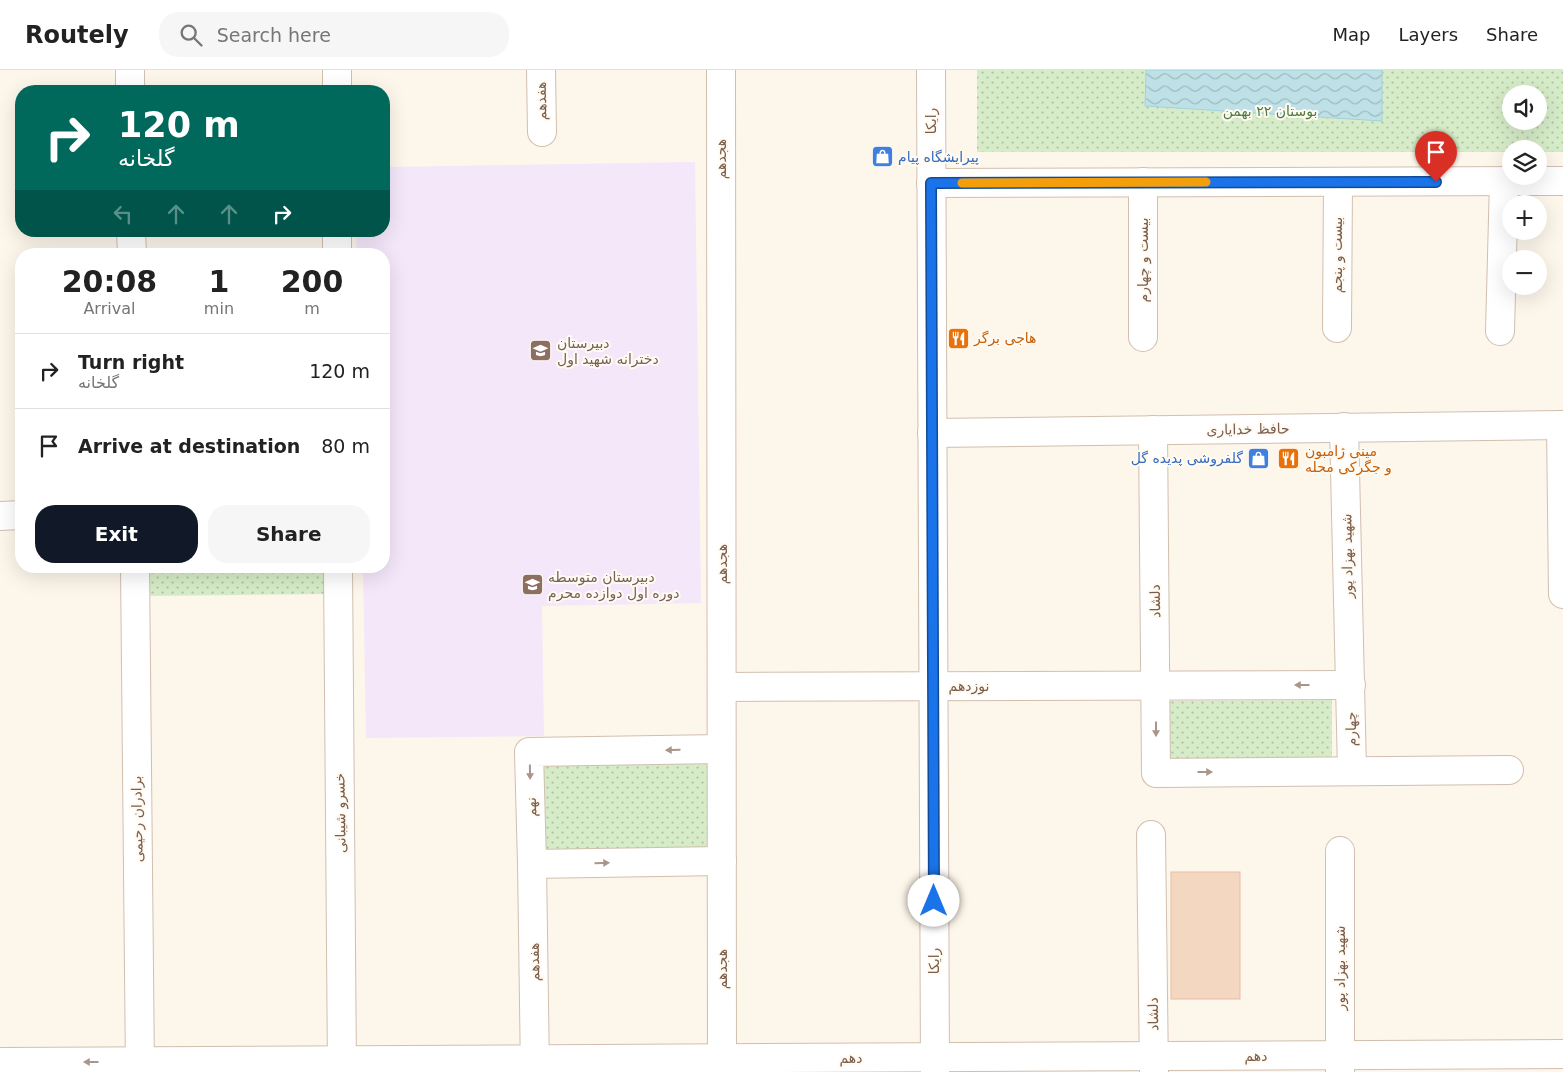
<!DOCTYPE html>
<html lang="en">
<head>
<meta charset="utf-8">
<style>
  body { margin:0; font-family:"DejaVu Sans","Noto Naskh Arabic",sans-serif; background:#f6f6f6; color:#222; height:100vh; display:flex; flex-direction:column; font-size:19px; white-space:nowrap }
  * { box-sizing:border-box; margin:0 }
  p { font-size:16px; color:#767676 }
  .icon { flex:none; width:28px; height:28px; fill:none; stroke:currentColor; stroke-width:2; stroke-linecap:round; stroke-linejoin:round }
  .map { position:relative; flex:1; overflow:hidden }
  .sheet { position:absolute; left:15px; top:178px; width:375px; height:325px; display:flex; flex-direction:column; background:#fff; border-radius:20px; box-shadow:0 5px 20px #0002 }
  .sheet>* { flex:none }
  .top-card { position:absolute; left:15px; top:15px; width:375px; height:152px; border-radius:20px; box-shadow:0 5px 20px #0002; background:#00695c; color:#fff; overflow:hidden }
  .controls { position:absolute; left:1502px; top:15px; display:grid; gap:10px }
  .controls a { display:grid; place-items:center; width:45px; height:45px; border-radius:50%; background:#fff; box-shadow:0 5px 20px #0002; font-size:25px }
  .pin { position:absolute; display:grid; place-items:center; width:42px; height:42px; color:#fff; margin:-51px -21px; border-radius:50% 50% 50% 0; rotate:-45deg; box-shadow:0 0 5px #0007 }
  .pin .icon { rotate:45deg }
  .me { position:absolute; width:55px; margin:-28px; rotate:0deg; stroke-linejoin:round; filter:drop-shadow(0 0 4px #0008) }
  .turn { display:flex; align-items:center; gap:18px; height:105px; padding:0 20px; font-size:22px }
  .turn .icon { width:65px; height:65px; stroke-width:2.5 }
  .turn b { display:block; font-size:35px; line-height:42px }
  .lanes { display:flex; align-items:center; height:48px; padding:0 20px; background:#0003; justify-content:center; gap:25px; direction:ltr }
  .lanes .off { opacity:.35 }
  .eta { display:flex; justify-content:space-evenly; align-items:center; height:85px; text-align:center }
  .eta b { font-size:30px; font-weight:700; line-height:35px }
  .button { display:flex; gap:10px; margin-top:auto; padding:10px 20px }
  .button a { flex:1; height:58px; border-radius:20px; background:#111827; color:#fff; font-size:20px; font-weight:700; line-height:58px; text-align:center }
  .button a+a { background:#f6f6f6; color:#222 }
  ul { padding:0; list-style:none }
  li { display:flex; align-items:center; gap:15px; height:75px; padding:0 20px; border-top:1px solid #e0e0e0 }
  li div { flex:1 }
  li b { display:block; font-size:19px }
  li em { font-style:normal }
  header { display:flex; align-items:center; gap:30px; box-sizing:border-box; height:70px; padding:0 25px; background:#fff; border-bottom:1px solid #e0e0e0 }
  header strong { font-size:24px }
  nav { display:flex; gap:28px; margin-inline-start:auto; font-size:18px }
  .search { width:350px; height:45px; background:#f6f6f6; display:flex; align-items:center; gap:12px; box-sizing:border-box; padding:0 18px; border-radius:20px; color:#767676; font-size:19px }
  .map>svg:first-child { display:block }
  .education { fill:#f4e7fa }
  .park { fill:url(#park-dots); fill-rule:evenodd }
  .water { fill:url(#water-waves); stroke:#a3d1db }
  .building { fill:#f4d7c1; stroke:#e7bda1 }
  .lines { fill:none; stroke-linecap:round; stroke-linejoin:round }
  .minor-casing { stroke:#d1bfaf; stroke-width:30 }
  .tertiary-casing { stroke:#d1bfaf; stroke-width:30 }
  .minor { stroke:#fff; stroke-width:28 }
  .tertiary { stroke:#fff; stroke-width:28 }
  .oneway { fill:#a9968b }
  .route-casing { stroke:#114b97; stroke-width:12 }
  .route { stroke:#1a73e8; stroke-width:9 }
  .slow { stroke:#f59e0b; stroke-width:9 }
  .labels { text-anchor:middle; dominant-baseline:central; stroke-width:4; stroke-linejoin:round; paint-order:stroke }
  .street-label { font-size:14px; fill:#7a5d4c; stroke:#fffaf2 }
  .park-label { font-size:14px; fill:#507a41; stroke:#fffaf2 }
  .shop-label { font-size:14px; fill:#366cbe; stroke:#fffaf2; text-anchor:start }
  .food-label { font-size:14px; fill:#c56008; stroke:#fffaf2; text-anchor:start }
  .education-label { font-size:14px; fill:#785e54; stroke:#fffaf2; text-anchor:start }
</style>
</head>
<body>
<header>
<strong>Routely</strong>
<div class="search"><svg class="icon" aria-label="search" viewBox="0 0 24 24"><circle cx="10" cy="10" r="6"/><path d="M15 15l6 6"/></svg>Search here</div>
<nav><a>Map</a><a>Layers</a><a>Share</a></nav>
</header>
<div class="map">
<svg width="1563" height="1002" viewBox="0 0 1563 1002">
  <defs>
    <pattern id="park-dots" width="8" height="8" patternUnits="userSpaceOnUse" patternTransform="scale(1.25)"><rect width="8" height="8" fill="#d6ecc8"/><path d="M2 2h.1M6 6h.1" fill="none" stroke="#b3c2a5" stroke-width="1.8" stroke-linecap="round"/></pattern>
    <pattern id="water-waves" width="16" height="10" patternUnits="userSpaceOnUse" patternTransform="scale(1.25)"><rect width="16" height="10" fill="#bee1e8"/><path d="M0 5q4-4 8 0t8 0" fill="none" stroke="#9fbabe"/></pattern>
  </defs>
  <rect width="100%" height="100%" fill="#fdf6eb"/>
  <path class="education" d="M695 92 701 533 542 536 544 666 366 668 363 496H384V184H357L356 161H384V97Z"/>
  <g class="park">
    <path d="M977 0H1563V82H1539V79H1511V82H977ZM1511 24H1539V51H1511Z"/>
    <path d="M148 496H328V524L149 526Z"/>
    <path d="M1332 630V695L1169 696V631Z"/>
    <path d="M708 683 709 785 542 788 540 687Z"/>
  </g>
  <path class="water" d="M1146 0H1382V51L1145 36Z"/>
  <rect class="building" x="1171" y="802" width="69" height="127"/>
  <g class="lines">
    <defs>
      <g id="minor">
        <path d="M130 0V21"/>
        <path d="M541 0 542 62"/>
        <path d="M721 0 722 1002"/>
        <path d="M931 0 935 1002"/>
        <path d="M337 21V0"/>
        <path d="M931 113 1563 111"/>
        <path d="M131 161 132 184"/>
        <path d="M337 184V161"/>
        <path d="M1337 258 1338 112"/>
        <path d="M1500 261 1504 111"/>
        <path d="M1143 267V112"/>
        <path d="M1344 357 1352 701"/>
        <path d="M1153 360 1156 703 1509 700"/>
        <path d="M0 446 21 445"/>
        <path d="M135 496 140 1002"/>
        <path d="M338 496 342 1002"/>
        <path d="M722 617 1351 615"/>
        <path d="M721 679 529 682 532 794 722 791"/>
        <path d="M1151 765 1154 1002"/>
        <path d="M1340 781V1002"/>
        <path d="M532 794 535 1002"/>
        <path d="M0 992 1563 984"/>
      </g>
      <g id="tertiary">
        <path d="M1561 355 1563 524"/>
        <path d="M932 363 1563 355"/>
      </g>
    </defs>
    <use href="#minor" class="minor-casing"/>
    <use href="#tertiary" class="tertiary-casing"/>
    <use href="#minor" class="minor"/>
    <use href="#tertiary" class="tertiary"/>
  </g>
  <defs><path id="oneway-solid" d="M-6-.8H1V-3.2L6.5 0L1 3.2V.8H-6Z" transform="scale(1.25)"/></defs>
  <g class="oneway">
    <use href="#oneway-solid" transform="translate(1302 615) rotate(180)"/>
    <use href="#oneway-solid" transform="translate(1156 659) rotate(90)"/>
    <use href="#oneway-solid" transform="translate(673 680) rotate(179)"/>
    <use href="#oneway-solid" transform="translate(530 702) rotate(89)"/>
    <use href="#oneway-solid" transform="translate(1205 702)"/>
    <use href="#oneway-solid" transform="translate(602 793) rotate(-1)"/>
    <use href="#oneway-solid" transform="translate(91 992) rotate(180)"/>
  </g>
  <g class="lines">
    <defs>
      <path id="route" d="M934 831 931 113 1436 112"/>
    </defs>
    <use href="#route" class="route-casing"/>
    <use href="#route" class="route"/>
    <path class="slow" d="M962 113 1206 112"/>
  </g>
  <defs>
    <symbol id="shop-square" viewBox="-11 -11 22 22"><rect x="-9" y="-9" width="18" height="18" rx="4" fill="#3f7fe0" stroke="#fffaf2"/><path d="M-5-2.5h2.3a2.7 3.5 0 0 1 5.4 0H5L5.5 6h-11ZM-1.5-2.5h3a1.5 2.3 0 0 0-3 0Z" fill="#fff"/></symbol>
    <symbol id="restaurant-square" viewBox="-11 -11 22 22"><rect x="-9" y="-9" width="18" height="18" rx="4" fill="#e8710a" stroke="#fffaf2"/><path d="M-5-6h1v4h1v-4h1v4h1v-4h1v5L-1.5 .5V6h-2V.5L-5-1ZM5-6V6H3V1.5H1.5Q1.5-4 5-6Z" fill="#fff"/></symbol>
    <symbol id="school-square" viewBox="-11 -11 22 22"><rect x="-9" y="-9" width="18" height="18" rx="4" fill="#8d6e63" stroke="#fffaf2"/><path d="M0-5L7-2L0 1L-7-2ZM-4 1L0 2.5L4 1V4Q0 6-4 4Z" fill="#fff"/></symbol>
  </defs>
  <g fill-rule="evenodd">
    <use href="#shop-square" x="870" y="74" width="25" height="25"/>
    <use href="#restaurant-square" x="946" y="256" width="25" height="25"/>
    <use href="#school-square" x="528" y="268" width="25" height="25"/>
    <use href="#shop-square" x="1246" y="376" width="25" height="25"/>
    <use href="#restaurant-square" x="1276" y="376" width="25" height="25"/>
    <use href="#school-square" x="520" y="502" width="25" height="25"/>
  </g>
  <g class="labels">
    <g class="street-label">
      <text transform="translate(541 31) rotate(-91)">هفدهم</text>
      <text transform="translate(931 51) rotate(-90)">رایکا</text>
      <text transform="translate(721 89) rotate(-90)">هجدهم</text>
      <text transform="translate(1337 185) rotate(-90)">بیست و پنجم</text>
      <text transform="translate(1143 190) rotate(-90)">بیست و چهارم</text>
      <text transform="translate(1248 359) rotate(-1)">حافظ خدایاری</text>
      <text transform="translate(1347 486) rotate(-91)">شهید بهزاد پور</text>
      <text transform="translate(722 494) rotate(-90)">هجدهم</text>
      <text transform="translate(1155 531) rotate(-91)">دلشاد</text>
      <text x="969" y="616">نوزدهم</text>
      <text transform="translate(1351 659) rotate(-91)">چهارم</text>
      <text transform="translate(531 737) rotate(-91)">نهم</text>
      <text transform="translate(340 743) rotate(-91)">خسرو شیبانی</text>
      <text transform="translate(137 749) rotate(-91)">برادران رحیمی</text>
      <text transform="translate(934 891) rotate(-90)">رایکا</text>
      <text transform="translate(534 892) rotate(-91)">هفدهم</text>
      <text transform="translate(1340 898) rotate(-90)">شهید بهزاد پور</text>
      <text transform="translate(722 899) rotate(-90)">هجدهم</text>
      <text transform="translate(1153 944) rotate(-91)">دلشاد</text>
      <text x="1256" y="986">دهم</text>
      <text x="851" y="988">دهم</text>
    </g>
    <g class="park-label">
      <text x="1270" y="41">بوستان ۲۲ بهمن</text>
    </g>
    <g class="shop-label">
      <text x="898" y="87">پیرایشگاه پیام</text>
      <text x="1243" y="388" text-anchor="end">گلفروشی پدیده گل</text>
    </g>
    <g class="food-label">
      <text x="974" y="268">هاجی برگر</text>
      <text x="1305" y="381">مینی ژامبون<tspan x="1305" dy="16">و جگرکی محله</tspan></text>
    </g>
    <g class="education-label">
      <text x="557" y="273">دبيرستان<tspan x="557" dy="16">دخترانه شهید اول</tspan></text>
      <text x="548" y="507">دبیرستان متوسطه<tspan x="548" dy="16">دوره اول دوازده محرم</tspan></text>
    </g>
  </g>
</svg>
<div class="controls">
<a><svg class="icon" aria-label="sound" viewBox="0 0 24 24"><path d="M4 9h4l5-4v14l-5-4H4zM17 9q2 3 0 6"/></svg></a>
<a><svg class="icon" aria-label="layers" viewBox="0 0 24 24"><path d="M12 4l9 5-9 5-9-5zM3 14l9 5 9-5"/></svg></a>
<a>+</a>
<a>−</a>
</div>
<div class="pin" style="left:1436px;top:112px;background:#d93025"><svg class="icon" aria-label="arrive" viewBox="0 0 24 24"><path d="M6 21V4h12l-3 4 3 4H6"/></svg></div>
<svg class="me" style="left:934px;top:831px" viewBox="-20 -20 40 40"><circle r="19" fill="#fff"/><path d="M0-13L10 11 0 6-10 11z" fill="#1a73e8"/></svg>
<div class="top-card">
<div class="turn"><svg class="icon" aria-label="right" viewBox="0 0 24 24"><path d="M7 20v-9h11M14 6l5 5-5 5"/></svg><div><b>120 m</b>گلخانه</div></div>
<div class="lanes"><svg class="icon off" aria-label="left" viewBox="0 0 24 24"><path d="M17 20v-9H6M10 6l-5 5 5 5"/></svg><svg class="icon off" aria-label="ahead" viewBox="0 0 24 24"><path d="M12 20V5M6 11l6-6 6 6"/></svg><svg class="icon off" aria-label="ahead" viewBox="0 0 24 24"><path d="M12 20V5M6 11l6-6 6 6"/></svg><svg class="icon" aria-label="right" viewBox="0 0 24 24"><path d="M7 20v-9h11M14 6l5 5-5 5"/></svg></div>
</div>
<section class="sheet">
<div class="eta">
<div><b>20:08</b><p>Arrival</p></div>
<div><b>1</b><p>min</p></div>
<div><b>200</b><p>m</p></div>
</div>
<ul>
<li><svg class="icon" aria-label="right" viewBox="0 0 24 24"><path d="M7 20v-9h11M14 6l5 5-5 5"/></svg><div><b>Turn right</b><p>گلخانه</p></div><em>120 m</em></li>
<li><svg class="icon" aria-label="arrive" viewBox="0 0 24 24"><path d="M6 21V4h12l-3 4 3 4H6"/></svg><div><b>Arrive at destination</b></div><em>80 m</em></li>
</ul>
<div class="button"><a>Exit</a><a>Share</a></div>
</section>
</div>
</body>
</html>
